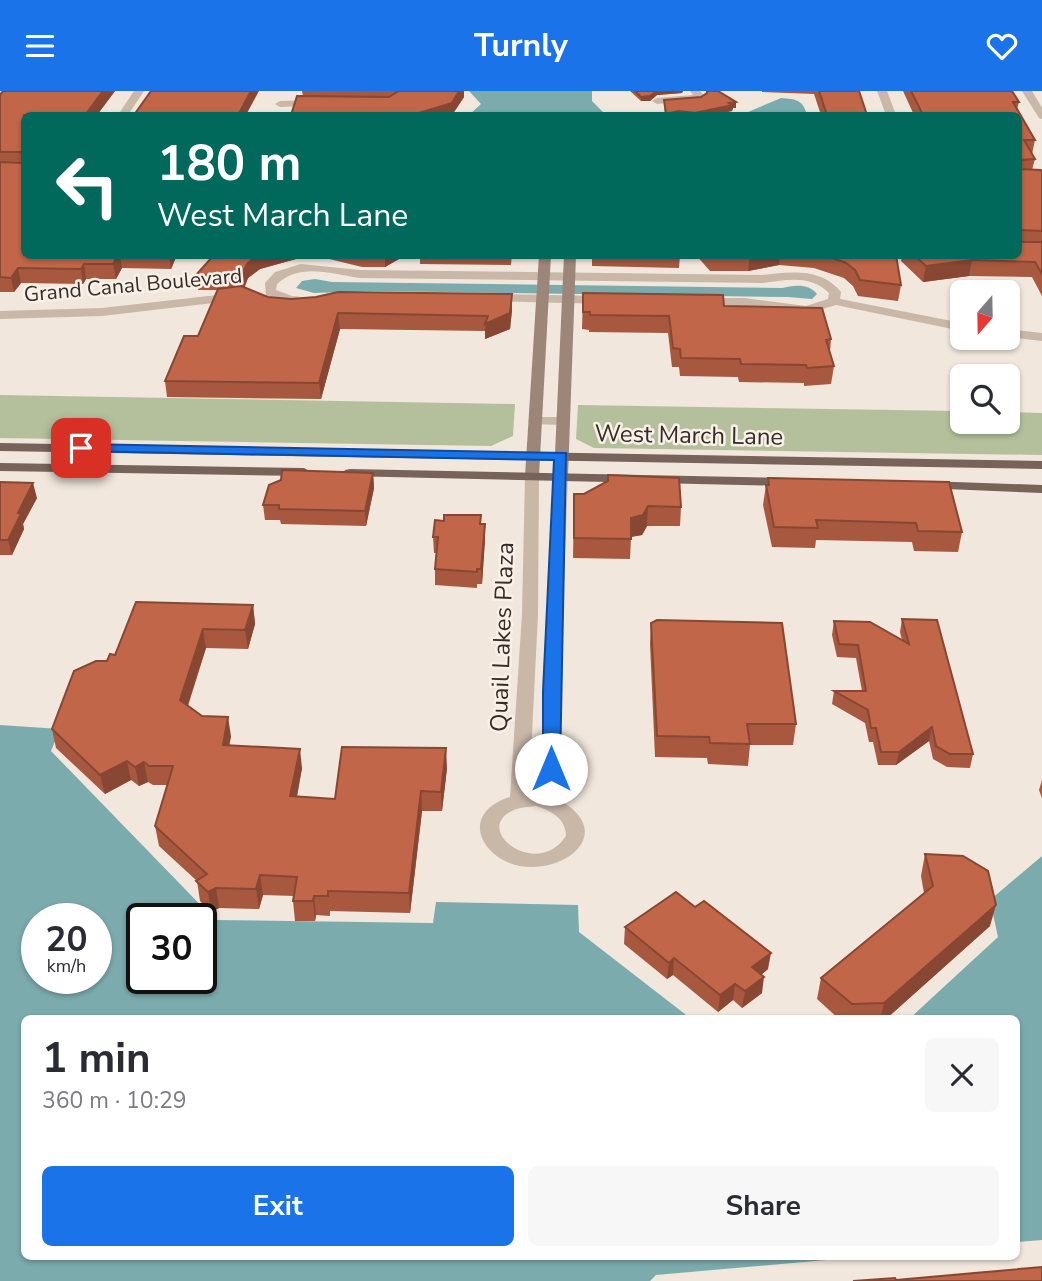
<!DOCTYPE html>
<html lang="en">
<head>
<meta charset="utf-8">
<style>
  body { margin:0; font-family:"Nunito Sans",sans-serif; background:#f7f7f7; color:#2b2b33; height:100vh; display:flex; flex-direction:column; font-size:26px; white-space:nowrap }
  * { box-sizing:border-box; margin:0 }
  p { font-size:23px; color:#7c7c81 }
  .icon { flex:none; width:38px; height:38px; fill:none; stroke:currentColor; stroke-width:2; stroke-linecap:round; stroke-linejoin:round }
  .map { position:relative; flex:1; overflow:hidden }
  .details { position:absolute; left:21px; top:924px; width:999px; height:245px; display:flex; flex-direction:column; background:#fff; border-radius:10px; box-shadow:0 2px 5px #0004 }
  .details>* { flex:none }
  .hud { position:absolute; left:21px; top:21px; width:1001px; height:147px; border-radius:10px; box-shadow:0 2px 5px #0004; background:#00695c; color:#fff; overflow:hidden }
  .needle { width:46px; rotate:200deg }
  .buttons { position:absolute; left:950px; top:189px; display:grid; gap:14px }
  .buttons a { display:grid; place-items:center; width:70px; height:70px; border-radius:10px; background:#fff; box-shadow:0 2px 5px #0004; font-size:35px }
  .speed { position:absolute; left:21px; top:812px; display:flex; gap:14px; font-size:35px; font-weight:700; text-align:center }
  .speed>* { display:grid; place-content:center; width:91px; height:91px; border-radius:50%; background:#fff; box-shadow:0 2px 5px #0004; line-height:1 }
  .speed small { font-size:18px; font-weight:400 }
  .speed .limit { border:4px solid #111; border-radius:10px; background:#fff; color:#111 }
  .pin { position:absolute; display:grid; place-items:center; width:60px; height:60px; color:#fff; margin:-30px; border-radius:14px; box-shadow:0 4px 10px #0006 }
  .me { position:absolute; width:77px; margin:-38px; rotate:0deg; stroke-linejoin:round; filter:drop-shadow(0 0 5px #0008) }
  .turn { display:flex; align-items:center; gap:24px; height:147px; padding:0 21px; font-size:32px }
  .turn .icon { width:91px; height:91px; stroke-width:2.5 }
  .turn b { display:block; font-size:49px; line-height:60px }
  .round { display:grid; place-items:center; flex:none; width:74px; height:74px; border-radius:10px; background:#f7f7f7 }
  .headline { display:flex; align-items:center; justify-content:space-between; height:119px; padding:0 21px }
  h1 { font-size:42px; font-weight:700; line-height:52px }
  .cta { display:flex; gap:14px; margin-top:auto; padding:14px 21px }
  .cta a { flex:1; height:80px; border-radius:10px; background:#1a73e8; color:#fff; font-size:28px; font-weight:700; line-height:80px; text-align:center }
  .cta a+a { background:#f7f7f7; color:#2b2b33 }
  header { display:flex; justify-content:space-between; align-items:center; height:91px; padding:0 21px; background:#1a73e8; color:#fff; font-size:32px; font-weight:700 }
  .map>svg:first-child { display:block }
  .green { fill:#b4c09c }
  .water { fill:#7cabad; fill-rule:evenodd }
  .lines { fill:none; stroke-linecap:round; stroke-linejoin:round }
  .street { fill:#c9b7a8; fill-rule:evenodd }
  .secondary { fill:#9c867a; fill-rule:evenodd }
  .primary { fill:#77635a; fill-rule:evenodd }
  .wall { fill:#a7583f }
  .shaded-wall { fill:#884733 }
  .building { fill:#c26649; stroke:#884733; stroke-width:2 }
  .route { fill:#1a73e8; stroke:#114b97; stroke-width:2 }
  .labels { text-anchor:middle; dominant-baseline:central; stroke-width:5; stroke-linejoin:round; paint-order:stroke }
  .far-street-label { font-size:21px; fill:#362c28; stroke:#f9f1e8 }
  .street-label { font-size:24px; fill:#362c28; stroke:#f9f1e8 }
</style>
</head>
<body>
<header><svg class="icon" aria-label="menu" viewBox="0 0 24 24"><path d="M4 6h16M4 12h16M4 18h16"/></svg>Turnly<svg class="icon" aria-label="heart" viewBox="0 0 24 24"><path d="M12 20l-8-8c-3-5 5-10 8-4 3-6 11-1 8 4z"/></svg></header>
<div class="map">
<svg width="1042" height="1190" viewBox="0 0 1042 1190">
  <rect width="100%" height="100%" fill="#f1e7dc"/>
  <g class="green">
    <path d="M0 304 515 313 513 345 491 355 0 347Z"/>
    <path d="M578 314 962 320V331H1008V321L1042 322V364L594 357 576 348Z"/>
  </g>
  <g class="water">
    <path d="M469 0H592V10L603 21 618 24H469L481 13Z"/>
    <path d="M781 7C796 8 803 9 807 24H741Z"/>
    <path d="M315 188 332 191 782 197C794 194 809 192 817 203L812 208 788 206 372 200 314 202 296 197 302 190Z"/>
    <path d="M0 634 60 638 51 660 215 829 433 832 436 811 578 814 579 841 690 927 24 928V1166H860L656 1184 650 1190H0ZM37 828H96V887H37ZM142 828H201V887H142Z"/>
    <path d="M1042 765V1149L1017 1151V928H909L998 846 990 809Z"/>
  </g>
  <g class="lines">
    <g class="street">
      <path d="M134 0H144L128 24H118Z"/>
      <path d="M690 0H700L705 6 700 9 657 13 652 10 657 7 693 4Z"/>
      <path d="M877 0H887L896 24H886Z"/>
      <path d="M1022 0H1032L1042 17V28L1039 27Z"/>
      <path d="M318 9 321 10V14L280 16 275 13 280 10Z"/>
      <path d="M301 173 360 179 762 184C790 181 821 176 841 201L840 208 962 232V240L836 214 806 223 751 215H702L696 211 702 207H744L806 215 828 208 829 202C810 183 786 189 762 192L360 187C332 183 300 171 277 193L276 199 292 205 311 207V213H290L266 204 265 192 275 181Z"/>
      <path d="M235 202 239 203V209L102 225 0 228V220L102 217Z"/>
      <path d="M489 203 604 205 610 209 604 213 485 210 483 207Z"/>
      <path d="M1008 238 1042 242V250L1008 246Z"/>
      <path d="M535 326H563L570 330 563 334 530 333 528 330Z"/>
      <path d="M532 381 539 385 538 523 529 703H543L542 602 554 385 561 381 568 385 560 602 563 711C628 752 531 803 490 759 484 753 479 743 480 734 482 719 496 710 510 706L522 523 525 385ZM536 715C551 720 566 727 566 745 536 790 470 737 514 719 521 716 529 716 536 715Z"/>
    </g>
    <g class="secondary">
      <path d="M539 164H551L539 385 532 389 525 385Z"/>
      <path d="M564 164H576L568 385 561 389 554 385Z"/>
    </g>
    <g class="primary">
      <path d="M0 352 1042 370V378L0 360Z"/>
      <path d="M0 372 304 377 311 381 304 385 0 380Z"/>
      <path d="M350 378 791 387 798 391 791 395 345 385 343 382 345 379Z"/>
      <path d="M927 390 1042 394V402L922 397 920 394 922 391Z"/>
    </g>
  </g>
  <g class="wall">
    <path d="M3 0H115L97 24H24V164H177L171 178 122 177 116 188H86L83 193 21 192 14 201H0V4Z"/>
    <path d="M302 0H464V6L452 24H291L303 5Z"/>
    <path d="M630 0H683L682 2 657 4 650 10H641Z"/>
    <path d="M762 0H859L867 24H821L814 3 762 1Z"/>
    <path d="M903 0H1012L1019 11 1017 18 1035 49 1032 63 1035 68 1032 79 1042 81V205L1032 186 969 185 923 191 901 170 902 164H1018V24H914Z"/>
    <path d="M664 9 736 17H733L732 20 711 24H665Z"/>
    <path d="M214 164H406L385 176H362L325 167 296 168 260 178 248 187 244 197 268 206 291 208 512 219 510 238 485 248V240L340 238 321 308 167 306 165 290 198 245 218 199H198L196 184Z"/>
    <path d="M420 164H512L511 174 420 173Z"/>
    <path d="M592 164H680L679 177 592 175Z"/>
    <path d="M696 164H896L901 194 898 210 858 205 853 195 844 187 814 177 779 174 748 180H710Z"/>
    <path d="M583 202 724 215 831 248 830 261 834 275 831 293 804 295V292L739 291 738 286 680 285 679 276H672L668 242 589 241V239L582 238Z"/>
    <path d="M373 382 374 397 366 435 281 433 280 429H265L263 414Z"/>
    <path d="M768 387 962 441 958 461 914 460 912 451 816 449 815 457 772 456 763 414 766 394H767Z"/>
    <path d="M0 391 37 407 23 433 24 438 12 464H0Z"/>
    <path d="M574 403 681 416 680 435H647L642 444 631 446 630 468 573 467Z"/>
    <path d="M481 433H485V448L482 493H477V497L435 494V478L436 462H434L433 446Z"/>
    <path d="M253 514 255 533 248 558 206 557 188 615 231 645 229 654 302 677 297 706 335 708 447 677 442 720H422L410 822 330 820V825L316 824 315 830H295L293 810 294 805 263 804 259 818 219 817 211 821 200 810 197 790 159 755 155 735 167 694H153L148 691 139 695 131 689 105 703 56 657 52 638 107 570 115 564Z"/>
    <path d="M902 528 973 663 970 677 947 676 933 668 929 650 896 674H878L873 651H869L865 632 832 613 834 600H862L856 567 837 566 832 544 834 530 902 549 900 541Z"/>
    <path d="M651 532 796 633 793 654H750L748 675 708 673 707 667 655 666 650 553Z"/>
    <path d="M1042 689V707L1039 699Z"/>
    <path d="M925 763 990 835 886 928H839L817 908 821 887 924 802 921 785Z"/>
    <path d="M625 836 768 878 761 884 762 902 742 917 733 909 718 921 673 884 667 888 624 853Z"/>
  </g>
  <g class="shaded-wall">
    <path d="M103 0H115L97 24H85Z"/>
    <path d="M251 0H259L246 24H238Z"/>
    <path d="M459 0H464V6L452 24H412Z"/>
    <path d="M657 0H683L682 2 657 4 650 10H641V6Z"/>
    <path d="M736 11V17H733L732 20 711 24H695V22Z"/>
    <path d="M679 20V24H666V23Z"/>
    <path d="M118 164H120L122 177 116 188 113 173Z"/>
    <path d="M169 164H177L171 178Z"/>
    <path d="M257 164H295L296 168 260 178 248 187 244 198 242 183 247 173Z"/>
    <path d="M385 164H406L385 176Z"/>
    <path d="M750 164H780L779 174 748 180Z"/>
    <path d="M972 169 969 185 923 191 926 175Z"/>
    <path d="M84 173 86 188 83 193 81 178Z"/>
    <path d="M18 177 21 192 14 201 11 187Z"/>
    <path d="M512 203V219L510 238 485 248V233Z"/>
    <path d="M338 222 340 238 321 308 319 292Z"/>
    <path d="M373 382 374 397 366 435 365 420Z"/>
    <path d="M33 392 37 407 23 433 24 438 12 464 8 449 18 422Z"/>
    <path d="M648 415 647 435 642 444 630 446 631 427Z"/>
    <path d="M485 433V448L482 493 481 478Z"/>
    <path d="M253 514 255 533 248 558 245 539Z"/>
    <path d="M203 538 206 557 183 628 180 609Z"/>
    <path d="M228 626 231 645 226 673 223 654Z"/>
    <path d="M932 636 929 650 896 674 899 661Z"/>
    <path d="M446 657 447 677 442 720 441 701Z"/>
    <path d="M300 658 302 677 293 725 290 705Z"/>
    <path d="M127 670 131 689 105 703 100 684Z"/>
    <path d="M144 671 148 691 139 695 135 676Z"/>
    <path d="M421 700 422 720 410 822 409 802Z"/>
    <path d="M260 784 263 804 259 818 256 798Z"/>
    <path d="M216 797 219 817 211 821 208 801Z"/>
    <path d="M314 805 316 824 315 830 313 810Z"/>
    <path d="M996 814 990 835 886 928H880L884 912Z"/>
    <path d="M771 862 768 878 750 893 752 876Z"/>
    <path d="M674 867 673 884 667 888 669 872Z"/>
    <path d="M764 886 762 902 742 917 745 900Z"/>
    <path d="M735 893 733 909 718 921 720 904Z"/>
  </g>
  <g class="building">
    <path d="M3 0H103L85 24H24V164H118L113 173H84L81 178 18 177 11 187 0 186V71L21 72 24 70 21 61H0V4Z"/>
    <path d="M151 0H251L238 24H134Z"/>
    <path d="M395 0H459L452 12 412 24 327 22 326 24H291L297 5 389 6 397 1Z"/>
    <path d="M635 0H657L650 5 641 6Z"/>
    <path d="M707 0H718L736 11 729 12 733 14 695 22 679 20 666 23 664 9 701 6 707 2Z"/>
    <path d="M819 0H859L867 24H827Z"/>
    <path d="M911 0H1012L1019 11H1013L1035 49H1024L1035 68 1019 69V78L1041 79 1042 81V140L1021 139 1018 142V24H923Z"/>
    <path d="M1018 142 1021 151H1042V183L1035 171 972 169 926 175 914 164H1018Z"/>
    <path d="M214 164H257L247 173 242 183 196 184Z"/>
    <path d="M825 164H896L901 194 860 189 855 179 846 172Z"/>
    <path d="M241 195 268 206 291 208 316 206 338 201 512 203 510 222 485 233 488 225 338 222 319 292 165 290 184 245H198L218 198Z"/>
    <path d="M583 202 723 204 724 215 822 217 831 248 826 249 834 275 807 277 806 274 741 273 740 268 681 267 680 258 673 257 669 225 590 224V221H583Z"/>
    <path d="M282 379 373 382 365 420 279 418V414H263L269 394 281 389Z"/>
    <path d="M608 384 679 387 681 416 648 415 643 424 631 427V448L574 447V403H584L608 390Z"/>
    <path d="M768 387 949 391 962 441 918 440 916 432 816 429 818 437 774 436 766 394H769Z"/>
    <path d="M0 391 33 392 18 422 21 423 8 449H0Z"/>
    <path d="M444 424H481L480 433H485L481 478H477V481L435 478 438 446H433L435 429 444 430Z"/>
    <path d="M136 511 253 514 245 539 203 538 180 609 202 625 228 626 223 654 300 658 290 705 335 708 342 656 446 657 441 701 421 700 409 802 328 800V805H314L313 810H293L297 786 260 784 256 798 216 797 208 801 196 790 207 783 155 735 173 675H149L144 671 135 676 127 670 100 684 52 638 74 580 96 570H107L110 563 115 564Z"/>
    <path d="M902 528 937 529 973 663H950L936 655 932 636 899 661H881L876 637H871L868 619 834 600H866L858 554 839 553 834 530 870 531 909 553Z"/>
    <path d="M657 529 782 532 796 633H747L750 653 710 652 709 646 657 645 651 532Z"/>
    <path d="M925 763 963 765 988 780 996 814 884 912 852 913 821 887 933 795Z"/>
    <path d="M676 801 695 816 704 810 771 862 752 876 764 886 745 900 735 893 720 904 674 867 669 872 625 836Z"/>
    <path d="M1042 1176V1190H853L895 1187 896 1189Z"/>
  </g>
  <path class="route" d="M81 353 566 362 560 678 557 682H545L543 678V601L554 369 76 360V354Z"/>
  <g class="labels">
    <g class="far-street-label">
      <text transform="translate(133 194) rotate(-5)">Grand Canal Boulevard</text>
    </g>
    <g class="street-label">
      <text transform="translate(689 344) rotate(1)">West March Lane</text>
      <text transform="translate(502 546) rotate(-88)">Quail Lakes Plaza</text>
    </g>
  </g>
</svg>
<div class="buttons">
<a><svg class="needle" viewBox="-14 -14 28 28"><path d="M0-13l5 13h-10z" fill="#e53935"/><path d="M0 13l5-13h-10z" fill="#7c7c81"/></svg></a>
<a><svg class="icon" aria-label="search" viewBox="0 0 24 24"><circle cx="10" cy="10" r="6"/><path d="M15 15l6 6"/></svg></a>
</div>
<div class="speed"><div>20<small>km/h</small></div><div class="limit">30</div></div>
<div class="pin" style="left:81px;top:357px;background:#d93025"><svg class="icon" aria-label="arrive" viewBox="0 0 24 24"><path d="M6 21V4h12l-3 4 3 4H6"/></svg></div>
<svg class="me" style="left:551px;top:678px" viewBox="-20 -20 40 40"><circle r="19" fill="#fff"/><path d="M0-13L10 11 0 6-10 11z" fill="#1a73e8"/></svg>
<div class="hud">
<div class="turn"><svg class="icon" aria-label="left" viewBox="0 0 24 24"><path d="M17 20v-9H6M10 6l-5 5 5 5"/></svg><div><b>180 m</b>West March Lane</div></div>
</div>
<section class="details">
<div class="headline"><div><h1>1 min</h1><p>360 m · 10:29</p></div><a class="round"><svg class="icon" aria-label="close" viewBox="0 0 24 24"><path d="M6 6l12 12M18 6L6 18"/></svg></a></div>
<div class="cta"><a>Exit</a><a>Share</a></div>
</section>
</div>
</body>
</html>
